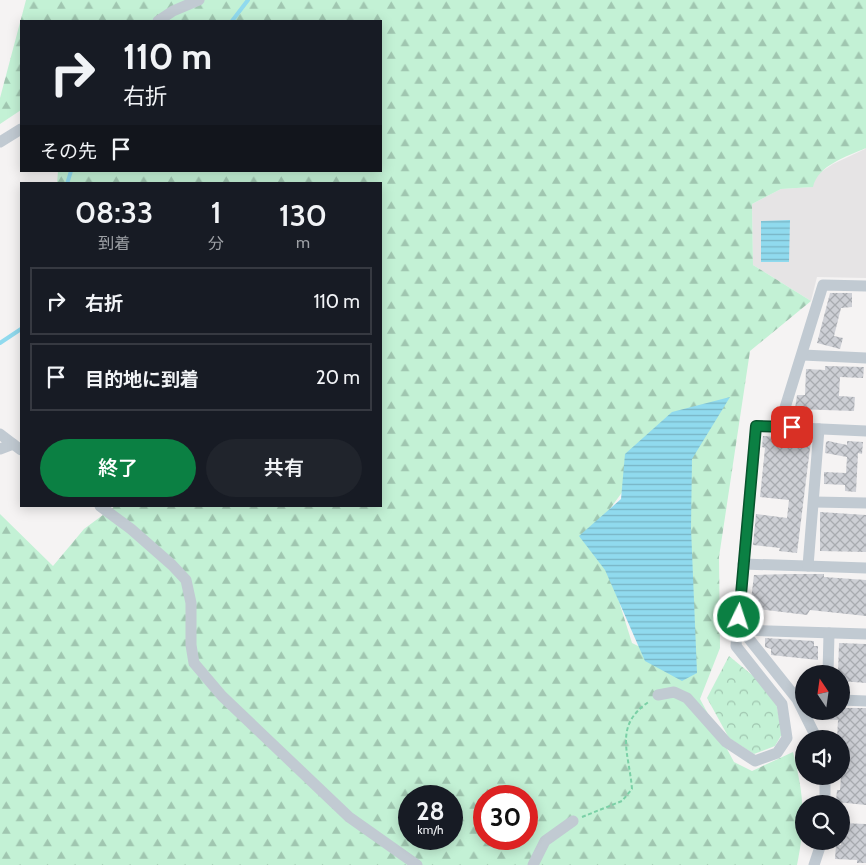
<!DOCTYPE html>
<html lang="ja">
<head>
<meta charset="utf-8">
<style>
  body { margin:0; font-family:Cabin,"Noto Sans JP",sans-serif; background:#20242c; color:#f1f3f6; height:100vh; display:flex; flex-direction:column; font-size:19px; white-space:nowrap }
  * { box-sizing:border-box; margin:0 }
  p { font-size:16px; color:#9ea1a6 }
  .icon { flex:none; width:28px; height:28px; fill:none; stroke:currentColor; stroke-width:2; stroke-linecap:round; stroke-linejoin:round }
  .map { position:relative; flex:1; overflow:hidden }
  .side { position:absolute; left:20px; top:182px; width:362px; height:325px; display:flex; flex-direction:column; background:#171b24; border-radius:0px; box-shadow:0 2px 12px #0003 }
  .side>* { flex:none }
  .banner { position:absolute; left:20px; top:20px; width:362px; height:152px; border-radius:0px; box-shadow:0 2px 12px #0003; background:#171b24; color:#f1f3f6; overflow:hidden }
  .needle { width:32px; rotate:347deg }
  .fabs { position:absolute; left:795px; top:665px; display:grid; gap:10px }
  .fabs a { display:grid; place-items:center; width:55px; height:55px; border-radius:50%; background:#171b24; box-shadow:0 2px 12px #0003; font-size:25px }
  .speed { position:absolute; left:398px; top:785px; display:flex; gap:10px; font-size:25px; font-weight:700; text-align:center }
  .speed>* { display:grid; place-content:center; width:65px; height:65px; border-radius:50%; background:#171b24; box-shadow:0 2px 12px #0003; line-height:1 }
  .speed small { font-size:12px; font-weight:400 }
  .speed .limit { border:8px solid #d22; background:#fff; color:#111 }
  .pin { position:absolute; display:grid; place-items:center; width:42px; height:42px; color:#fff; margin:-21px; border-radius:10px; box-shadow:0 2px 8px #0006 }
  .me { position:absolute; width:55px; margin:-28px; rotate:4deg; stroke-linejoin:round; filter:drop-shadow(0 0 4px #0008) }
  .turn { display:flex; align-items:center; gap:18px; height:105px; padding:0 20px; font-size:22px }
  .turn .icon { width:65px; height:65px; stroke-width:2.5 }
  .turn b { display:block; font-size:35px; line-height:42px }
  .then { display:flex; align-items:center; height:48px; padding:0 20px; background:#0003; gap:10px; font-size:19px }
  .eta { display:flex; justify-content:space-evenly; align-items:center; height:85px; text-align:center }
  .eta b { font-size:30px; font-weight:600; line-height:35px }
  .button { display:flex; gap:10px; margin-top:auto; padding:10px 20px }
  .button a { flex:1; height:58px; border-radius:30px; background:#0b8043; color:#fff; font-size:20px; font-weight:600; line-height:58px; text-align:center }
  .button a+a { background:#20242c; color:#f1f3f6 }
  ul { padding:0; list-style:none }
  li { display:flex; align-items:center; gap:15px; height:68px; margin:0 10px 8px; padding:0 10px; border:2px solid #363941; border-radius:0px }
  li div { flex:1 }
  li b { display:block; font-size:19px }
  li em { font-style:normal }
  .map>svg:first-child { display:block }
  .education { fill:#e6e4e5 }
  .forest { fill:url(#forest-firs); fill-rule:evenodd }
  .park { fill:url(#park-crowns) }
  .water { fill:url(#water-rules) }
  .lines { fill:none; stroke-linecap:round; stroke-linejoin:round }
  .stream { stroke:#90daee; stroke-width:4 }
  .building { fill:url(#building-cross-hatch) }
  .path { stroke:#7ad0a6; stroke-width:2; stroke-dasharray:4 2.5; stroke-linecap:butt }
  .street { stroke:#c1cad2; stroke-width:11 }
  .route-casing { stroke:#07532c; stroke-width:12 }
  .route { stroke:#0b8043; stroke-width:9 }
</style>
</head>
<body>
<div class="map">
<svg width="866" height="865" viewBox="0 0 866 865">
  <defs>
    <pattern id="forest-firs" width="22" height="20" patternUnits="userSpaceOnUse" patternTransform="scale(1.25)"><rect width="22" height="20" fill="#c3f1d5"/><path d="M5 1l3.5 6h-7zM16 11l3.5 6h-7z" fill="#a0c6b0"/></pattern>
    <pattern id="park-crowns" width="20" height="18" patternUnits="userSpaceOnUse" patternTransform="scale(1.25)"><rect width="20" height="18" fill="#c3f1d5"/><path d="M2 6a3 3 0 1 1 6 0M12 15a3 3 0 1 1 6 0" fill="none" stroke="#a0c6b0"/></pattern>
    <pattern id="water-rules" width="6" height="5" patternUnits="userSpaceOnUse" patternTransform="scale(1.25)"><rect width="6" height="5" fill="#90daee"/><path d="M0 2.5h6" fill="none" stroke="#78b4c4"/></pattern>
    <pattern id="building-cross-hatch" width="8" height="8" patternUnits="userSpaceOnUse" patternTransform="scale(1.25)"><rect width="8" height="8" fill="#cdcfd5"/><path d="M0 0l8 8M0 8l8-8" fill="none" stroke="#a8abb0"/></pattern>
  </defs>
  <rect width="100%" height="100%" fill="#f5f3f3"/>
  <path class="education" d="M866 144V278L817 277 811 301 753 265 752 204 781 189 812 187 815 176 833 164 865 149Z"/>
  <path class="forest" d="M26 0H866V148C846 157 818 165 813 187L781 189 752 204 753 265 811 301 750 351 719 557 720 648 700 699 734 762 752 771 793 752C804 795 806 821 797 865H0V514L53 566 84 529 115 506H381V184H57L58 171H381V21H21V110L0 124V98ZM642 465 689 671 632 643 596 528ZM409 796H451V839H409ZM484 796H526V839H484Z"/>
  <path class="park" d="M729 656 757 679 776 702 782 734 775 746 754 754 729 738 707 698Z"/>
  <g class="water">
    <path d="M790 220 789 262H761V221Z"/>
    <path d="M730 397 692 459 691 528 697 673 682 681 645 661 605 570 579 536 621 499 625 454 672 412Z"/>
  </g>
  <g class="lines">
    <g class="stream">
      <path d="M232 21 248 0"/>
      <path d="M67 184 71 171"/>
      <path d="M0 343 21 329"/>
    </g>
  </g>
  <g class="building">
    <path d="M830 293H852V307L841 308 834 336 843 338 840 349 817 343Z"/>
    <path d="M825 366 864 367 863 378 840 377 839 396 855 397 854 411 795 409 797 395H805L806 369 825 370Z"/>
    <path d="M793 435 808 437 807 440H811L797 553 779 551 780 548 753 545 756 514 787 518 789 500 760 497 765 448 762 447 763 436 793 438Z"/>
    <path d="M828 441 847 445V441L863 442 862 454 858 453 856 492 845 491V485L824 484V472L846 473 847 457 825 453 826 442Z"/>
    <path d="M820 512 866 515V552L820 551Z"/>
    <path d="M792 574H824V577L866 580V616L810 610 807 615 750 608 754 575Z"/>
    <path d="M765 638 814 641V646H818V660L771 655V649L765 647Z"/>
    <path d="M839 643 866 644V683L841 681V674H838Z"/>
    <path d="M842 708H866V805L836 802 837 790H840L841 776V739H837L838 720 819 719V711H842Z"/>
    <path d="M841 823 866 824V863H857V860L835 859 836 845H841Z"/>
  </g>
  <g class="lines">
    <path class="path" d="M582 817 622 801 632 789C629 752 613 725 650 701"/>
    <g class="street">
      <path d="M158 21 173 11 199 0"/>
      <path d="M0 142 21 129"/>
      <path d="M803 355 866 358"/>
      <path d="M779 427 823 285 866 286"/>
      <path d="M0 434 21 450"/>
      <path d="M0 449 13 444"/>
      <path d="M814 502 866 503"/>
      <path d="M100 506 131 529 172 565 186 580 191 603V645L194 663 222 696 349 817 417 865"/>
      <path d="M743 564 866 568"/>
      <path d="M808 566 819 429"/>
      <path d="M742 630 866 634"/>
      <path d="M828 674 829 633"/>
      <path d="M658 695 674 692 687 698 726 742 755 761 777 753 787 738 782 704 736 646 738 619"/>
      <path d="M841 700 866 701"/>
      <path d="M817 739 797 699 742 630 739 617 756 426 866 431"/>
      <path d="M825 776V804"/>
      <path d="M533 865 545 841 573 821"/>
      <path d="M814 865 822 841"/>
    </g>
  </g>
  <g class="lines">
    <defs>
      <path id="route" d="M739 617 756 426 792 427"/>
    </defs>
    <use href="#route" class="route-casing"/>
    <use href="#route" class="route"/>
  </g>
</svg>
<div class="fabs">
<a><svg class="needle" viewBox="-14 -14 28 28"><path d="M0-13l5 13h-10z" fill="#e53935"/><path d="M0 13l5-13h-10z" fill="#9ea1a6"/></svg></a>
<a><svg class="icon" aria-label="sound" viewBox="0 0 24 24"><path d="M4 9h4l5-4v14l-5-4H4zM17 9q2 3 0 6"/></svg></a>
<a><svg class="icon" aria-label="search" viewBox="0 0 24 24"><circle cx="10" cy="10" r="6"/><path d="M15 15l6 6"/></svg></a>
</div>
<div class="speed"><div>28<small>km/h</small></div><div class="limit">30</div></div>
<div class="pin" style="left:792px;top:427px;background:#d93025"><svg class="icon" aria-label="arrive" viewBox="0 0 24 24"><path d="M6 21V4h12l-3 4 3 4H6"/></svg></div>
<svg class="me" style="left:739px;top:617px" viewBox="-20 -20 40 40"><circle r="17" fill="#0b8043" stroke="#fff" stroke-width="3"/><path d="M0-11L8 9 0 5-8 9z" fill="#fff"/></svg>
<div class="banner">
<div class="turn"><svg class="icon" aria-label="right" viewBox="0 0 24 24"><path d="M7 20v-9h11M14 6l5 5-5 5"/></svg><div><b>110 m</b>右折</div></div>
<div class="then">その先<svg class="icon" aria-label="arrive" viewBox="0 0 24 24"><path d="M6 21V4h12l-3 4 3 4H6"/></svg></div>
</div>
<section class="side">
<div class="eta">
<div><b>08:33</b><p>到着</p></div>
<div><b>1</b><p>分</p></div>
<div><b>130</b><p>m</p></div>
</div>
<ul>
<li><svg class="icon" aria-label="right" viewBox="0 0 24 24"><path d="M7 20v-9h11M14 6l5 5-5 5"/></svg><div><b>右折</b></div><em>110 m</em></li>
<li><svg class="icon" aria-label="arrive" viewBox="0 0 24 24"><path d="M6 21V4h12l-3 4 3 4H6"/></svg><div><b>目的地に到着</b></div><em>20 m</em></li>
</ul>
<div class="button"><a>終了</a><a>共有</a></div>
</section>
</div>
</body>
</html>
